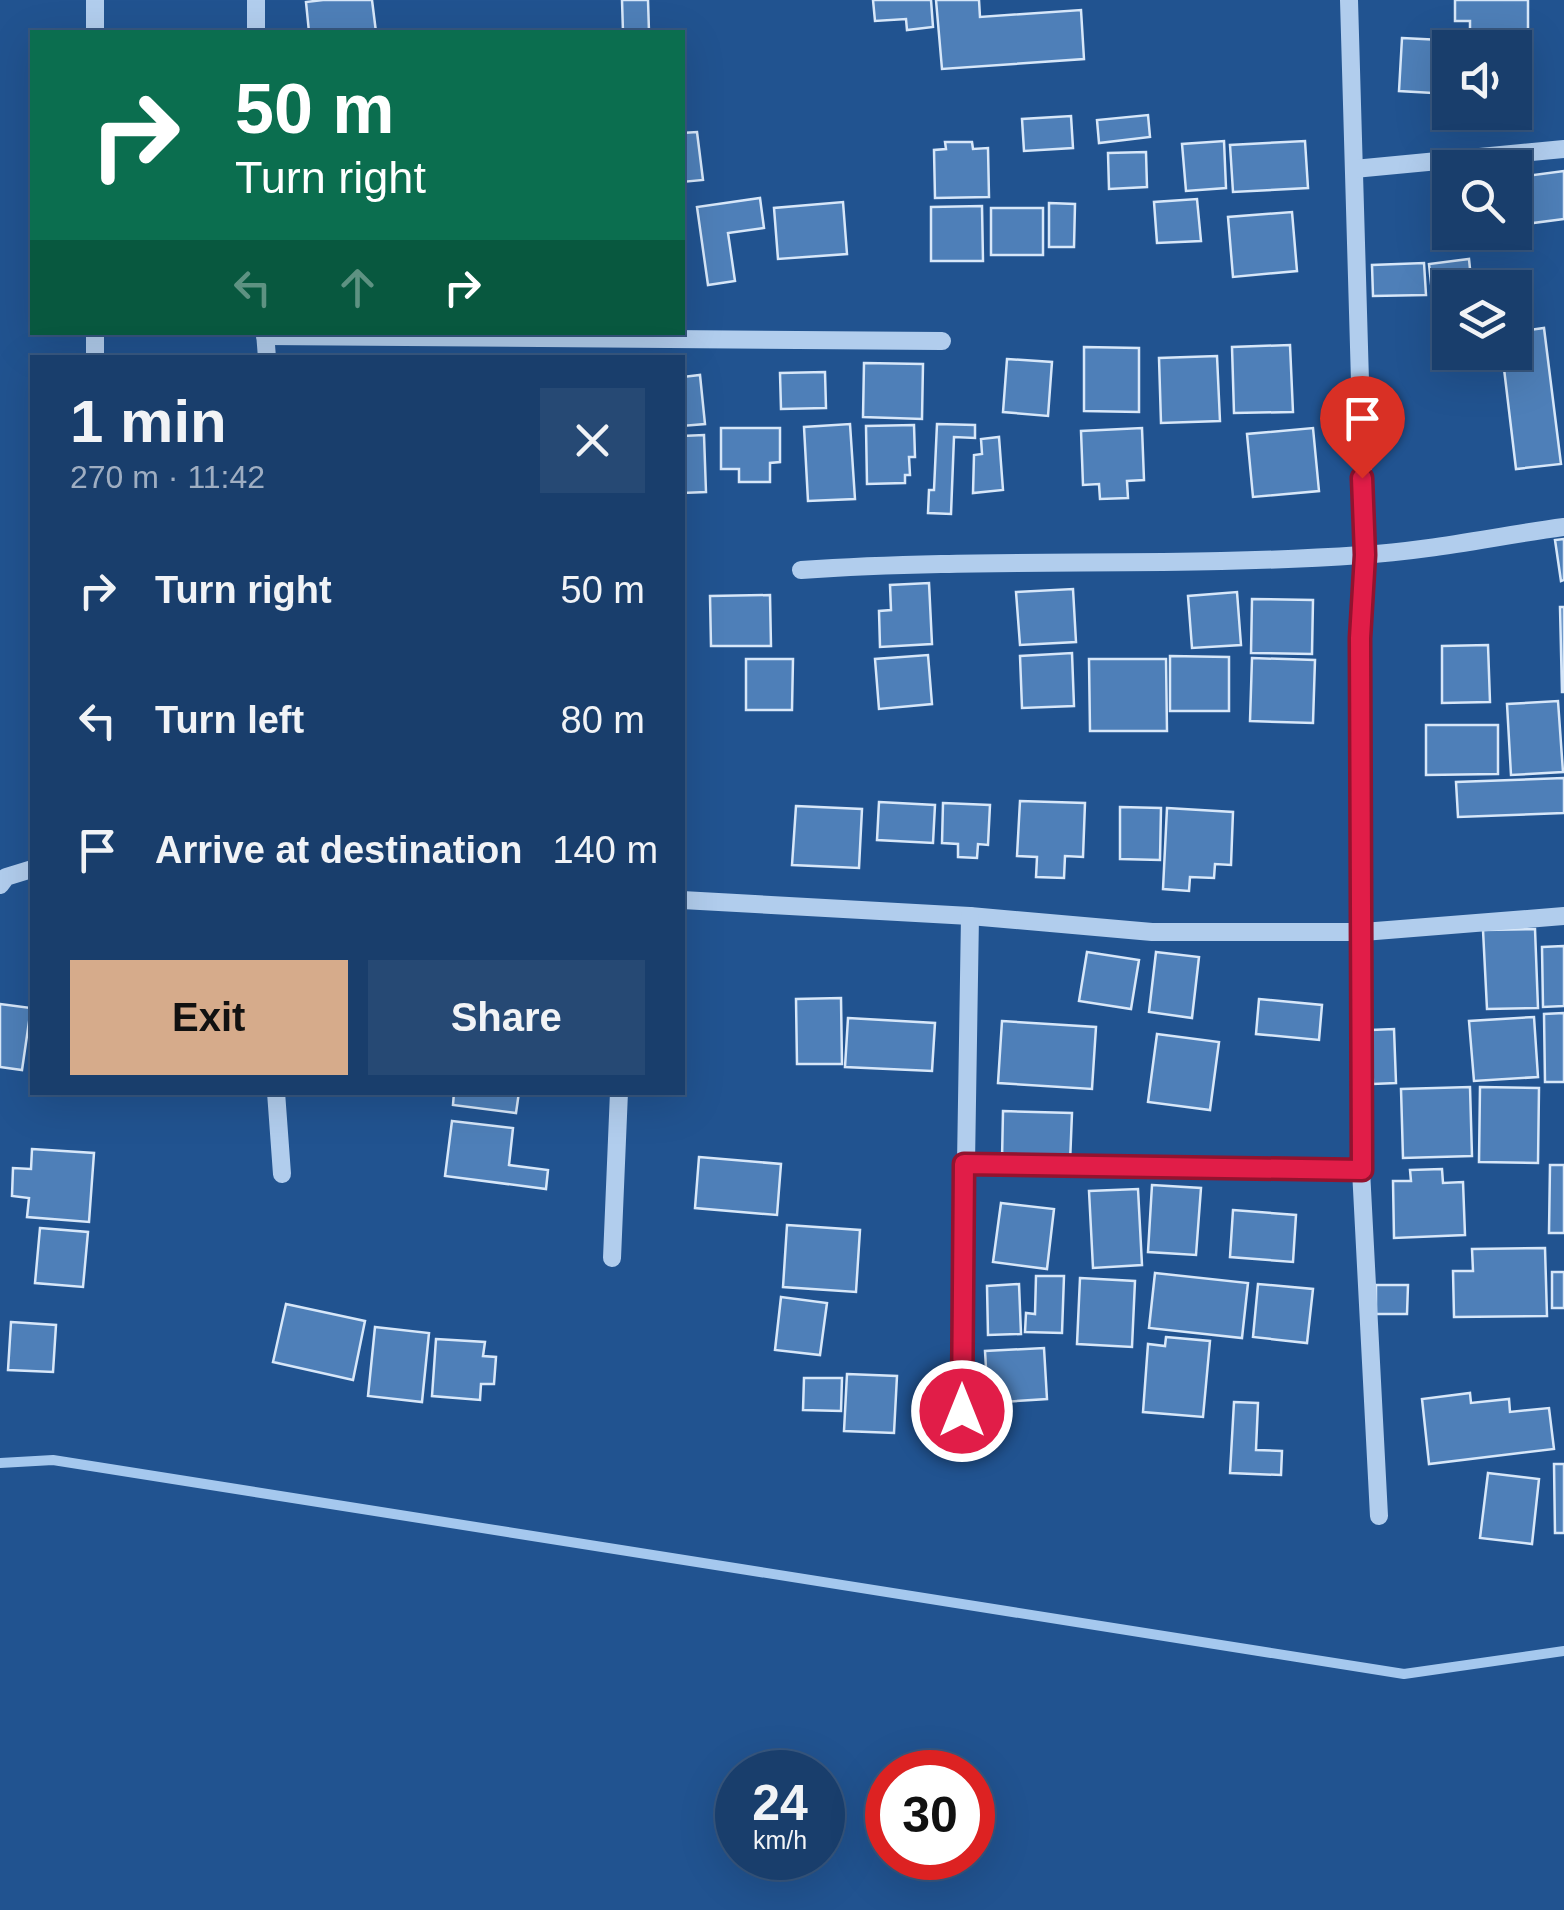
<!DOCTYPE html>
<html lang="en">
<head>
<meta charset="utf-8">
<style>
  body { margin:0; font-family:Helvetica,sans-serif; background:#264974; color:#f1f3f6; height:100vh; display:flex; flex-direction:column; font-size:38px; white-space:nowrap }
  * { box-sizing:border-box; margin:0 }
  p { font-size:32px; color:#9faec2 }
  .icon { flex:none; width:55px; height:55px; fill:none; stroke:currentColor; stroke-width:2; stroke-linecap:round; stroke-linejoin:round }
  .map { position:relative; flex:1; overflow:hidden }
  .side { position:absolute; left:30px; top:355px; width:655px; height:740px; display:flex; flex-direction:column; background:#193e6c; border-radius:0px; box-shadow:0 10px 40px #0002,0 0 0 2px #37577f }
  .side>* { flex:none }
  .guide { position:absolute; left:30px; top:30px; width:655px; height:305px; border-radius:0px; box-shadow:0 10px 40px #0002,0 0 0 2px #37577f; background:#0b6e4f; color:#fff; overflow:hidden }
  .controls { position:absolute; left:1432px; top:30px; display:grid; gap:20px }
  .controls a { display:grid; place-items:center; width:100px; height:100px; border-radius:0px; background:#193e6c; box-shadow:0 10px 40px #0002,0 0 0 2px #37577f; font-size:50px }
  .speed { position:absolute; left:715px; top:1750px; display:flex; gap:20px; font-size:50px; font-weight:700; text-align:center }
  .speed>* { display:grid; place-content:center; width:130px; height:130px; border-radius:50%; background:#193e6c; box-shadow:0 10px 40px #0002,0 0 0 2px #37577f; line-height:1 }
  .speed small { font-size:25px; font-weight:400 }
  .speed .limit { border:15px solid #d22; background:#fff; color:#111 }
  .pin { position:absolute; display:grid; place-items:center; width:85px; height:85px; color:#fff; margin:-102px -42px; border-radius:50% 50% 50% 0; rotate:-45deg; box-shadow:0 0 10px #0007 }
  .pin .icon { rotate:45deg }
  .me { position:absolute; width:110px; margin:-55px; rotate:0deg; stroke-linejoin:round; filter:drop-shadow(0 0 8px #0008) }
  .turn { display:flex; align-items:center; gap:35px; height:210px; padding:0 40px; font-size:45px }
  .turn .icon { width:130px; height:130px; stroke-width:2.5 }
  .turn b { display:block; font-size:70px; line-height:85px }
  .lanes { display:flex; align-items:center; height:95px; padding:0 40px; background:#0003; justify-content:center; gap:50px; direction:ltr }
  .lanes .off { opacity:.35 }
  .round { display:grid; place-items:center; flex:none; width:105px; height:105px; border-radius:0px; background:#264974 }
  .headline { display:flex; align-items:center; justify-content:space-between; height:170px; padding:0 40px }
  h1 { font-size:60px; font-weight:600; line-height:75px }
  .action { display:flex; gap:20px; margin-top:auto; padding:20px 40px }
  .action a { flex:1; height:115px; border-radius:0px; background:#d6ab8b; color:#111; font-size:40px; font-weight:600; line-height:115px; text-align:center }
  .action a+a { background:#264974; color:#f1f3f6 }
  ul { padding:0; list-style:none }
  li { display:flex; align-items:center; gap:30px; height:130px; padding:0 40px }
  li div { flex:1 }
  li b { display:block; font-size:38px }
  li em { font-style:normal }
  .map>svg:first-child { display:block }
  .lines { fill:none; stroke-linecap:round; stroke-linejoin:round }
  .stream { stroke:#a5c8ee; stroke-width:10 }
  .building { fill:#4e7fb8; stroke:#d7e7f9; stroke-width:2.5 }
  .minor { stroke:#b1cded; stroke-width:18 }
  .route-casing { stroke:#92132f; stroke-width:25 }
  .route { stroke:#e11d48; stroke-width:18 }
</style>
</head>
<body>
<div class="map">
<svg width="1564" height="1910" viewBox="0 0 1564 1910">
  <rect width="100%" height="100%" fill="#215390"/>
  <g class="lines">
    <path class="stream" d="M0 1463 53 1460 1404 1674 1564 1651"/>
  </g>
  <g class="building">
    <path d="M323 0H372L376 32H309L306 2Z"/>
    <path d="M622 0H648L649 32H623Z"/>
    <path d="M873 0H931L933 27 907 30 906 19 875 21Z"/>
    <path d="M936 0H979L980 17 1081 10 1084 59 942 69Z"/>
    <path d="M1455 0H1528V35L1470 36V21H1455Z"/>
    <path d="M1402 38 1522 44 1520 98 1515 97V48H1450V94L1399 91Z"/>
    <path d="M1148 115 1150 137 1099 143 1097 120Z"/>
    <path d="M1071 116 1073 148 1024 151 1022 119Z"/>
    <path d="M697 132 703 180 682 182V133Z"/>
    <path d="M1224 141 1226 188 1186 191 1182 144Z"/>
    <path d="M1305 141 1308 188 1233 192 1230 145Z"/>
    <path d="M945 142H972L973 149 988 148 989 197 935 198 934 150 946 149Z"/>
    <path d="M1146 152 1147 187 1109 189 1108 153Z"/>
    <path d="M1564 171V219L1533 223 1526 176Z"/>
    <path d="M760 198 764 228 728 233 735 281 708 285 697 207Z"/>
    <path d="M1197 199 1201 241 1157 243 1154 202Z"/>
    <path d="M843 202 847 254 778 259 774 208Z"/>
    <path d="M1049 203 1075 204 1074 247H1049Z"/>
    <path d="M982 206 983 261H931V207Z"/>
    <rect x="991" y="208" width="52" height="47"/>
    <path d="M1292 212 1297 271 1233 277 1228 217Z"/>
    <path d="M1469 259 1472 288H1450V329L1436 331 1429 264Z"/>
    <path d="M1424 263 1426 295 1373 296 1372 265Z"/>
    <path d="M1544 328 1561 464 1516 469 1502 352H1515V332Z"/>
    <path d="M1290 345 1293 412 1234 413 1232 347Z"/>
    <path d="M1084 347 1139 348V412L1084 411Z"/>
    <path d="M1217 356 1220 421 1161 423 1159 358Z"/>
    <path d="M1007 359 1052 362 1048 416 1003 412Z"/>
    <path d="M864 363 923 364 922 419 863 417Z"/>
    <path d="M825 372 826 408 781 409 780 373Z"/>
    <path d="M700 375 705 424 682 426V377Z"/>
    <path d="M850 424 855 499 808 501 804 427Z"/>
    <path d="M937 424 975 425V438L954 437 951 514 928 513 929 490H934Z"/>
    <path d="M914 425 915 457H909L910 475H905V483L867 484 866 426Z"/>
    <path d="M721 428H780V462L770 463V482H739V469H721Z"/>
    <path d="M1142 428 1144 480 1127 481 1128 498 1100 499 1099 484 1083 485 1081 431Z"/>
    <path d="M1313 428 1319 491 1253 497 1247 434Z"/>
    <path d="M704 435 706 492 682 493V436Z"/>
    <path d="M999 437 1003 490 973 493 974 455 982 454 981 439Z"/>
    <path d="M1564 539V580L1561 581 1555 540Z"/>
    <path d="M929 583 932 644 880 647 879 611 891 610 890 585Z"/>
    <path d="M1073 589 1076 642 1020 645 1016 592Z"/>
    <path d="M1237 592 1241 645 1192 648 1188 596Z"/>
    <path d="M770 595 771 646H711L710 596Z"/>
    <path d="M1252 599 1313 600 1312 654 1251 653Z"/>
    <path d="M1560 607H1564V692H1562Z"/>
    <path d="M1488 645 1490 702 1442 703V646Z"/>
    <path d="M1072 653 1074 706 1022 708 1020 656Z"/>
    <path d="M928 655 932 704 879 709 875 659Z"/>
    <path d="M1170 656 1229 657V711H1170Z"/>
    <path d="M1252 658 1315 660 1313 723 1250 721Z"/>
    <path d="M746 659H793L792 710H746Z"/>
    <path d="M1089 659H1166L1167 731H1090Z"/>
    <path d="M1558 701 1563 772 1511 775 1507 704Z"/>
    <path d="M1426 725H1498V774L1426 775Z"/>
    <path d="M1564 778V813L1458 817 1456 782Z"/>
    <path d="M1020 801 1085 803 1083 857 1065 856 1064 878 1036 877 1037 857 1017 856Z"/>
    <path d="M879 802 935 805 933 843 877 840Z"/>
    <path d="M943 803 990 805 988 845 978 844 977 858 958 857V844L942 843Z"/>
    <path d="M796 806 862 809 859 868 792 865Z"/>
    <path d="M1120 807 1161 808 1160 860 1120 859Z"/>
    <path d="M1167 808 1233 812 1231 865 1215 864 1214 878 1190 877 1189 891 1163 889Z"/>
    <path d="M1535 929 1538 1008 1487 1009 1483 930Z"/>
    <path d="M1564 946V1006L1543 1007 1542 947Z"/>
    <path d="M1087 952 1139 960 1131 1009 1079 1001Z"/>
    <path d="M1156 952 1199 957 1192 1018 1149 1012Z"/>
    <path d="M841 998 842 1064H797L796 999Z"/>
    <path d="M1259 999 1322 1005 1319 1040 1256 1034Z"/>
    <path d="M0 1004 31 1008 22 1070 0 1067Z"/>
    <path d="M1564 1013V1082H1545L1544 1014Z"/>
    <path d="M1534 1017 1538 1077 1474 1081 1469 1021Z"/>
    <path d="M848 1018 935 1023 932 1071 845 1067Z"/>
    <path d="M1002 1021 1096 1027 1092 1089 998 1083Z"/>
    <path d="M1394 1029 1396 1083 1373 1084 1371 1030Z"/>
    <path d="M1157 1034 1219 1042 1210 1110 1148 1102Z"/>
    <path d="M1470 1087 1472 1156 1403 1158 1401 1089Z"/>
    <path d="M1480 1087 1539 1088 1538 1163 1479 1162Z"/>
    <path d="M454 1092H519L516 1113 453 1105Z"/>
    <path d="M1003 1111 1072 1113 1070 1163 1002 1160Z"/>
    <path d="M452 1121 513 1128 509 1165 548 1170 546 1189 445 1176Z"/>
    <path d="M32 1149 94 1153 89 1222 27 1217 29 1198 12 1196 13 1168 31 1169Z"/>
    <path d="M699 1157 781 1164 777 1215 695 1208Z"/>
    <path d="M1550 1165H1564V1233H1549Z"/>
    <path d="M1442 1169 1443 1183 1463 1182 1465 1235 1394 1238 1393 1181H1411L1410 1170Z"/>
    <path d="M1152 1185 1201 1188 1196 1255 1148 1252Z"/>
    <path d="M1138 1189 1142 1265 1093 1268 1089 1191Z"/>
    <path d="M1001 1203 1054 1209 1047 1269 993 1262Z"/>
    <path d="M1233 1210 1296 1215 1293 1262 1230 1257Z"/>
    <path d="M787 1225 860 1230 856 1292 783 1287Z"/>
    <path d="M40 1228 88 1232 83 1287 35 1283Z"/>
    <path d="M1545 1248 1547 1316 1454 1317 1453 1271H1473L1472 1249Z"/>
    <rect x="1552" y="1272" width="12" height="36"/>
    <path d="M1155 1273 1248 1283 1242 1338 1149 1328Z"/>
    <path d="M1036 1276H1064L1062 1333 1025 1332 1026 1313 1035 1314Z"/>
    <path d="M1080 1278 1135 1281 1132 1347 1077 1344Z"/>
    <path d="M1019 1284 1021 1334 988 1335 987 1286Z"/>
    <path d="M1258 1284 1313 1289 1307 1343 1253 1337Z"/>
    <path d="M1376 1285H1408L1407 1314H1376Z"/>
    <path d="M781 1297 827 1303 820 1355 775 1350Z"/>
    <path d="M286 1304 365 1321 353 1380 273 1362Z"/>
    <path d="M11 1322 56 1325 53 1372 8 1370Z"/>
    <path d="M375 1327 429 1333 422 1402 368 1396Z"/>
    <path d="M1166 1337 1210 1341 1203 1417 1143 1412 1148 1344 1165 1346Z"/>
    <path d="M436 1339 485 1342 483 1356 496 1357 494 1384H481L480 1400 432 1396Z"/>
    <path d="M1044 1348 1047 1399 988 1403 985 1351Z"/>
    <path d="M847 1374 897 1376 894 1433 844 1431Z"/>
    <path d="M804 1378H842L841 1411 803 1410Z"/>
    <path d="M1470 1393 1471 1403 1509 1399 1510 1412 1549 1408 1554 1449 1429 1464 1422 1399Z"/>
    <path d="M1234 1402 1258 1403 1256 1450 1282 1451 1281 1475 1230 1473Z"/>
    <path d="M1554 1464H1564V1533H1555Z"/>
    <path d="M1488 1473 1539 1479 1532 1544 1480 1538Z"/>
  </g>
  <g class="lines">
    <g class="minor">
      <path d="M256 0V32"/>
      <path d="M1349 0 1365 555 1360 638 1361 1170 1379 1516"/>
      <path d="M95 32V0"/>
      <path d="M1354 169 1564 149"/>
      <path d="M265 332 267 358"/>
      <path d="M265 336 942 341"/>
      <path d="M95 358V332"/>
      <path d="M801 570C988 557 1175 568 1361 555 1429 551 1497 536 1564 527"/>
      <path d="M0 885 6 877 32 869"/>
      <path d="M682 900 970 916 1152 932H1363L1564 916"/>
      <path d="M276 1092 282 1174"/>
      <path d="M964 1164 1361 1170"/>
      <path d="M612 1258 619 1092"/>
      <path d="M962 1411 970 916"/>
    </g>
  </g>
  <g class="lines">
    <defs>
      <path id="route" d="M962 1411 964 1164 1362 1170 1360 638 1365 555 1362 478"/>
    </defs>
    <use href="#route" class="route-casing"/>
    <use href="#route" class="route"/>
  </g>
</svg>
<div class="controls">
<a><svg class="icon" aria-label="sound" viewBox="0 0 24 24"><path d="M4 9h4l5-4v14l-5-4H4zM17 9q2 3 0 6"/></svg></a>
<a><svg class="icon" aria-label="search" viewBox="0 0 24 24"><circle cx="10" cy="10" r="6"/><path d="M15 15l6 6"/></svg></a>
<a><svg class="icon" aria-label="layers" viewBox="0 0 24 24"><path d="M12 4l9 5-9 5-9-5zM3 14l9 5 9-5"/></svg></a>
</div>
<div class="speed"><div>24<small>km/h</small></div><div class="limit">30</div></div>
<div class="pin" style="left:1362px;top:478px;background:#d93025"><svg class="icon" aria-label="arrive" viewBox="0 0 24 24"><path d="M6 21V4h12l-3 4 3 4H6"/></svg></div>
<svg class="me" style="left:962px;top:1411px" viewBox="-20 -20 40 40"><circle r="17" fill="#e11d48" stroke="#fff" stroke-width="3"/><path d="M0-11L8 9 0 5-8 9z" fill="#fff"/></svg>
<div class="guide">
<div class="turn"><svg class="icon" aria-label="right" viewBox="0 0 24 24"><path d="M7 20v-9h11M14 6l5 5-5 5"/></svg><div><b>50 m</b>Turn right</div></div>
<div class="lanes"><svg class="icon off" aria-label="left" viewBox="0 0 24 24"><path d="M17 20v-9H6M10 6l-5 5 5 5"/></svg><svg class="icon off" aria-label="ahead" viewBox="0 0 24 24"><path d="M12 20V5M6 11l6-6 6 6"/></svg><svg class="icon" aria-label="right" viewBox="0 0 24 24"><path d="M7 20v-9h11M14 6l5 5-5 5"/></svg></div>
</div>
<section class="side">
<div class="headline"><div><h1>1 min</h1><p>270 m · 11:42</p></div><a class="round"><svg class="icon" aria-label="close" viewBox="0 0 24 24"><path d="M6 6l12 12M18 6L6 18"/></svg></a></div>
<ul>
<li><svg class="icon" aria-label="right" viewBox="0 0 24 24"><path d="M7 20v-9h11M14 6l5 5-5 5"/></svg><div><b>Turn right</b></div><em>50 m</em></li>
<li><svg class="icon" aria-label="left" viewBox="0 0 24 24"><path d="M17 20v-9H6M10 6l-5 5 5 5"/></svg><div><b>Turn left</b></div><em>80 m</em></li>
<li><svg class="icon" aria-label="arrive" viewBox="0 0 24 24"><path d="M6 21V4h12l-3 4 3 4H6"/></svg><div><b>Arrive at destination</b></div><em>140 m</em></li>
</ul>
<div class="action"><a>Exit</a><a>Share</a></div>
</section>
</div>
</body>
</html>
